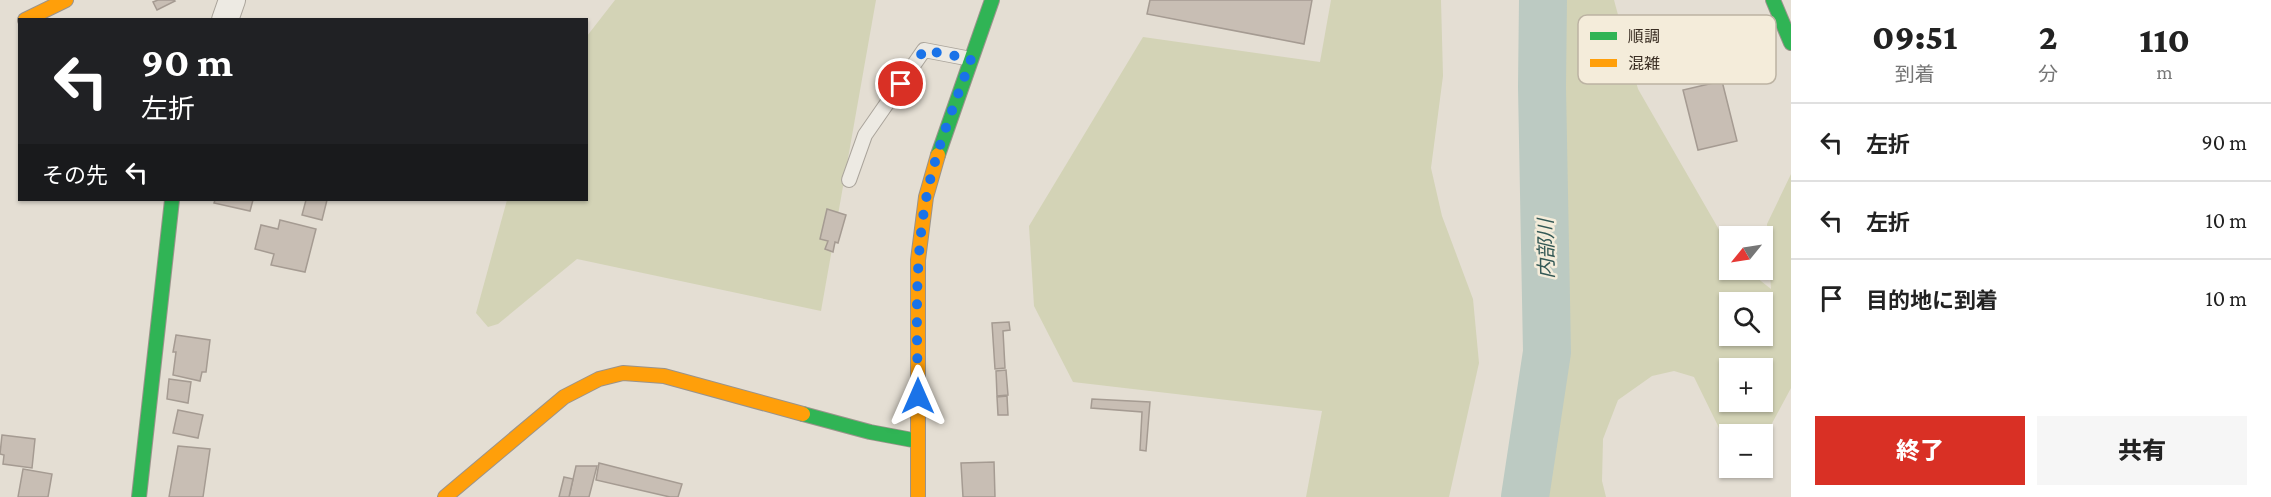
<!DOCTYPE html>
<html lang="ja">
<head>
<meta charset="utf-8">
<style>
  body { margin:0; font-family:"Crimson Pro","Noto Sans JP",serif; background:#f6f6f6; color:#222; height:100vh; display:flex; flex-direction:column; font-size:22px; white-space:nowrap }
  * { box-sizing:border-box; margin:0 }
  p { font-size:20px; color:#767676 }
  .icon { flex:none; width:33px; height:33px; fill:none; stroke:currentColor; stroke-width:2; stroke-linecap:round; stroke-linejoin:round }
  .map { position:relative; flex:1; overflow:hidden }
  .details { display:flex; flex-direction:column; background:#fff; width:480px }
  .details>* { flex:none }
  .guide { position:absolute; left:18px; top:18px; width:570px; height:183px; border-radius:0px; box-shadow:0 2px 4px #0004; background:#202124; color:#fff; overflow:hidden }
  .needle { width:39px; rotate:240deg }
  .buttons { position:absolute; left:1719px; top:226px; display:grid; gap:12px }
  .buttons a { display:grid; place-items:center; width:54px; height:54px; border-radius:0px; background:#fff; box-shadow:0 2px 4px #0004; font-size:30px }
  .pin { position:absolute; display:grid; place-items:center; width:51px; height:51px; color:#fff; margin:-26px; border:3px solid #fff; border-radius:50%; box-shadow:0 2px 6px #0007 }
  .me { position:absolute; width:66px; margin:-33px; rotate:0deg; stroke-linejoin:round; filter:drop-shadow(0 0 4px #0008) }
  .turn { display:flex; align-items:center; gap:21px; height:126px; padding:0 24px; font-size:27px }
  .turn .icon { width:78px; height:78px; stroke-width:2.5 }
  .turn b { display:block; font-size:42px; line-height:51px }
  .then { display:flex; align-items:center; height:57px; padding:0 24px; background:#0003; gap:12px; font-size:22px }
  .eta { display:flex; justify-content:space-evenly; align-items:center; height:102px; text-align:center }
  .eta b { font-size:36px; font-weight:800; line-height:42px }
  .button { display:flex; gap:12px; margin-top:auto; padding:12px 24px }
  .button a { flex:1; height:69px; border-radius:0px; background:#d93025; color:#fff; font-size:24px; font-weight:800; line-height:69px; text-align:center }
  .button a+a { background:#f6f6f6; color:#222 }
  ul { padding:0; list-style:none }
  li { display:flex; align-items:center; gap:18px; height:78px; padding:0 24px; border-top:2px solid #e0e0e0 }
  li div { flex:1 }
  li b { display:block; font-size:22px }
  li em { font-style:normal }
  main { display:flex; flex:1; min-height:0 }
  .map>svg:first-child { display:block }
  .green { fill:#d3d3b6; fill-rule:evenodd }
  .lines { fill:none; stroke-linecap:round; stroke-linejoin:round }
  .river { stroke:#bccac2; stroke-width:48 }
  .building { fill:#c8beb4; stroke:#a59b92; stroke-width:1.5 }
  .lane-casing { stroke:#aaa49b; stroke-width:16 }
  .street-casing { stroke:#aaa49b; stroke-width:28 }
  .fast-casing { stroke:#9a938b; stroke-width:16 }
  .slow-casing { stroke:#9a938b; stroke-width:16 }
  .lane { stroke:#edeae3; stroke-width:14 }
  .street { stroke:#edeae3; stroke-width:26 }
  .fast { stroke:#30b455; stroke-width:14 }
  .slow { stroke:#ff9f0a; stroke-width:14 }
  .route { stroke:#1a73e8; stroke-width:10; stroke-dasharray:0 18 }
  .labels { text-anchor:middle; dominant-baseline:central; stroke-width:5; stroke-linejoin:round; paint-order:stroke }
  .water-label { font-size:20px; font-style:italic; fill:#335855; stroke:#f4ecda }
  .key { fill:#f4ecda; stroke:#bcb3a3; stroke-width:1.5 }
  .key-label { font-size:16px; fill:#392d22 }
</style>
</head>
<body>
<main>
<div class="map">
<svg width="1791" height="497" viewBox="0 0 1791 497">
  <rect width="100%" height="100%" fill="#e4ded3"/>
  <g class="green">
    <path d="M615 0H876L821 311 577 259 498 324 488 327 476 313 507 200H586L587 36Z"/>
    <path d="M1331 0H1441L1443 76 1431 168 1442 216 1473 299 1479 363 1449 497H1306L1322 411 1073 382 1034 306 1029 226 1143 37 1320 62Z"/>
    <path d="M1543 0H1614L1638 89 1729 247 1730 270H1747L1771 289 1767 224 1791 174V388L1763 440 1762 435H1730L1729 437 1721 432 1694 377 1674 371 1652 376 1618 400 1603 439 1602 481 1606 497H1537L1547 324ZM1730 303H1762V336H1730ZM1730 369H1762V402H1730Z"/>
  </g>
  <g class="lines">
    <path class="river" d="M1525 497 1547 352 1542 87 1543 0"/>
  </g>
  <g class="building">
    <path d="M158 0H174L175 1 157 10 153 2Z"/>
    <path d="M1150 0H1312L1304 44 1147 14Z"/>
    <path d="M1722 81 1737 141 1698 150 1683 90Z"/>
    <path d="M215 200H253L250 211 214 203Z"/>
    <path d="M306 200H327L322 220 302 215Z"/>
    <path d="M827 209 846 215 838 243 835 242 833 252 825 249 828 241 820 239Z"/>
    <path d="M280 220 316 229 305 272 271 265 274 254 255 249 261 225 278 229Z"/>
    <path d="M1009 322 1010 330 1003 331 1005 368 995 369 992 323Z"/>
    <path d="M176 335 210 340 206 372H202L200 381 173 375 176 352H173Z"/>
    <path d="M1006 370 1008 395 997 396 996 371Z"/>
    <path d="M169 379 191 382 188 403 167 399Z"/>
    <path d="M1007 396 1008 415H998L997 397Z"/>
    <path d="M1092 399 1150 402 1146 451 1140 450 1142 412 1091 408Z"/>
    <path d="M178 410 203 415 198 438 173 433Z"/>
    <path d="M2 435 35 439 32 468 3 464 4 455 0 454Z"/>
    <path d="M178 446 210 449 203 497H169Z"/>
    <path d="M994 462 995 497H963L961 463Z"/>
    <path d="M599 463 682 484 678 497H670L596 480Z"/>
    <path d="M576 466H597L589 497H569Z"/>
    <path d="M23 469 52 474 48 497H18Z"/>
    <path d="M564 477 573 479 569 497H559Z"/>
  </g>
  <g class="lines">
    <defs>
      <path id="lane" d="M849 180 865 135 924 50 971 59"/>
      <path id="street" d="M225 20 232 0"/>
      <g id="fast">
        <path d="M1773 0 1791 43"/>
        <path d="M938 155 992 0"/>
        <path d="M803 414 870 432 918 441"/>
        <path d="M139 497 172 200"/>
      </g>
      <g id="slow">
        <path d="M25 20 66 0"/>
        <path d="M445 497 564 397 599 379 623 373 664 376 803 414"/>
        <path d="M918 497V260L926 197 938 155"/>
      </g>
    </defs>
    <use href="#lane" class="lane-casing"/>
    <use href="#street" class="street-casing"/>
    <use href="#fast" class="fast-casing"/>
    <use href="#slow" class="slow-casing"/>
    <use href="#lane" class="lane"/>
    <use href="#street" class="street"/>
    <use href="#fast" class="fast"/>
    <use href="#slow" class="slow"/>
  </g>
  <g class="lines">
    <path class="route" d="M901 84 924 50 971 59C955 104 935 151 926 199 914 264 917 330 918 396"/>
  </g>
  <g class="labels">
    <g class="water-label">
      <text transform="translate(1546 249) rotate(-91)">内部川</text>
    </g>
  </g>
  <rect x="1578" y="15" width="198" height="69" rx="9" class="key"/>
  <rect x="1590" y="32" width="27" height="8" fill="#30b455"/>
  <rect x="1590" y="59" width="27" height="8" fill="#ff9f0a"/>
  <g class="key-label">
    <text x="1628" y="42">順調</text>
    <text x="1628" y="69">混雑</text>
  </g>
</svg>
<div class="buttons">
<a><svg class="needle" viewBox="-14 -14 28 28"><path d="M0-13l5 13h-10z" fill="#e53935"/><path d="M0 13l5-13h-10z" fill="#767676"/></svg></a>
<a><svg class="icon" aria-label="search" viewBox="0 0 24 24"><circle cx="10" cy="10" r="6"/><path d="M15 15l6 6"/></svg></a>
<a>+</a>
<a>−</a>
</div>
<div class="pin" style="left:901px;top:84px;background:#d93025"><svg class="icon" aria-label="arrive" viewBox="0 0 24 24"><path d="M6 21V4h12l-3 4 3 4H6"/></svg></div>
<svg class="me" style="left:918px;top:396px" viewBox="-20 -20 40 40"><path d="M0-17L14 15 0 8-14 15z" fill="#1a73e8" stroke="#fff" stroke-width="4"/></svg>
<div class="guide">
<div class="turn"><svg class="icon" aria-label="left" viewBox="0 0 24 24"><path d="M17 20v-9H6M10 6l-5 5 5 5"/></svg><div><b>90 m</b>左折</div></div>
<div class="then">その先<svg class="icon" aria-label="left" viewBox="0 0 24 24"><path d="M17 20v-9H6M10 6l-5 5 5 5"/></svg></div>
</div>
</div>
<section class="details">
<div class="eta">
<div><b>09:51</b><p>到着</p></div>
<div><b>2</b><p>分</p></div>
<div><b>110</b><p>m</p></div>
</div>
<ul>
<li><svg class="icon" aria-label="left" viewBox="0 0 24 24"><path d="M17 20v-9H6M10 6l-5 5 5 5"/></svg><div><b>左折</b></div><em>90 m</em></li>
<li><svg class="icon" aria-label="left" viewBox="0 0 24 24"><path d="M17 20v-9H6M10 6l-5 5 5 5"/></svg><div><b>左折</b></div><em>10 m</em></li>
<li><svg class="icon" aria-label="arrive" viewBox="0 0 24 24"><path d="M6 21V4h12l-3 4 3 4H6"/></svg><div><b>目的地に到着</b></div><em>10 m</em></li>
</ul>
<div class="button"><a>終了</a><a>共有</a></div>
</section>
</main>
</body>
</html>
